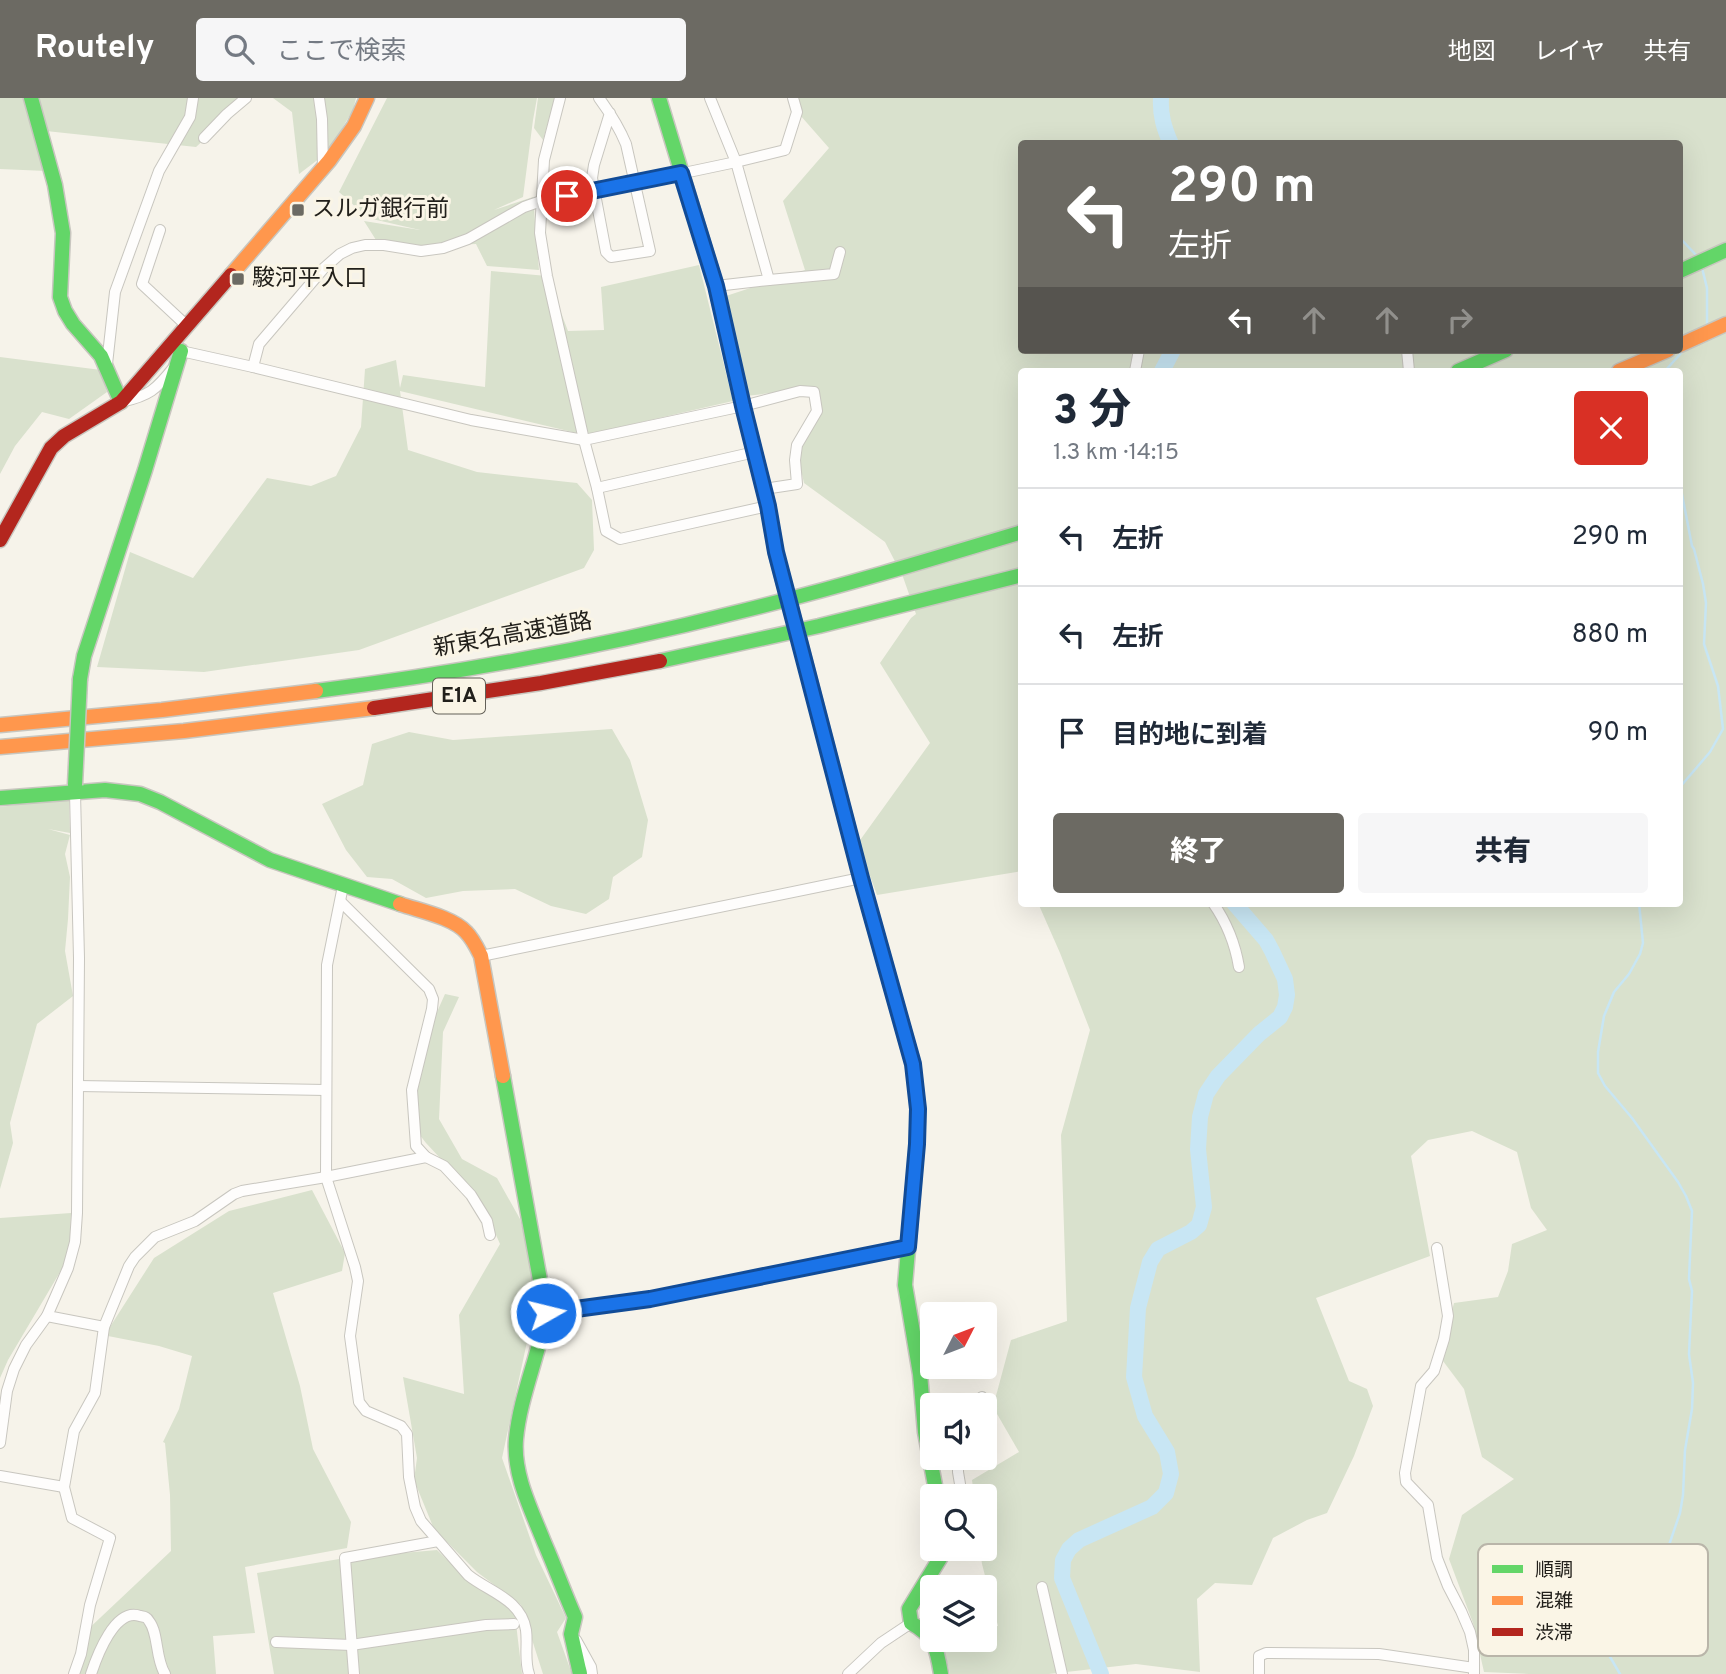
<!DOCTYPE html>
<html lang="ja">
<head>
<meta charset="utf-8">
<style>
  body { margin:0; font-family:Overpass,"Noto Sans JP",sans-serif; background:#f6f6f7; color:#1f2937; height:100vh; display:flex; flex-direction:column; font-size:26px; white-space:nowrap }
  * { box-sizing:border-box; margin:0 }
  p { font-size:23px; color:#747a83 }
  .icon { flex:none; width:38px; height:38px; fill:none; stroke:currentColor; stroke-width:2; stroke-linecap:round; stroke-linejoin:round }
  .map { position:relative; flex:1; overflow:hidden }
  .sheet { position:absolute; left:1018px; top:270px; width:665px; height:539px; display:flex; flex-direction:column; background:#fff; border-radius:7px; box-shadow:0 7px 28px #0002 }
  .sheet>* { flex:none }
  .top-card { position:absolute; left:1018px; top:42px; width:665px; height:214px; border-radius:7px; box-shadow:0 7px 28px #0002; background:#6c6a63; color:#fff; overflow:hidden }
  .needle { width:46px; rotate:48deg }
  .controls { position:absolute; left:920px; top:1204px; display:grid; gap:14px }
  .controls a { display:grid; place-items:center; width:77px; height:77px; border-radius:7px; background:#fff; box-shadow:0 7px 28px #0002; font-size:35px }
  .pin { position:absolute; display:grid; place-items:center; width:60px; height:60px; color:#fff; margin:-30px; border:4px solid #fff; border-radius:50%; box-shadow:0 2px 7px #0007 }
  .me { position:absolute; width:77px; margin:-38px; rotate:82deg; stroke-linejoin:round; filter:drop-shadow(0 0 5px #0008) }
  .turn { display:flex; align-items:center; gap:24px; height:147px; padding:0 35px; font-size:32px }
  .turn .icon { width:91px; height:91px; stroke-width:2.5 }
  .turn b { display:block; font-size:49px; line-height:60px }
  .lanes { display:flex; align-items:center; height:66px; padding:0 35px; background:#0003; justify-content:center; gap:35px; direction:ltr }
  .lanes .off { opacity:.35 }
  .round { display:grid; place-items:center; flex:none; width:74px; height:74px; border-radius:7px; background:#f6f6f7 }
  .head { display:flex; align-items:center; justify-content:space-between; height:119px; padding:0 35px }
  h1 { font-size:42px; font-weight:800; line-height:52px }
  .action { display:flex; gap:14px; margin-top:auto; padding:14px 35px }
  .action a { flex:1; height:80px; border-radius:7px; background:#6c6a63; color:#fff; font-size:28px; font-weight:800; line-height:80px; text-align:center }
  .action a+a { background:#f6f6f7; color:#1f2937 }
  ul { padding:0; list-style:none }
  li { display:flex; align-items:center; gap:21px; height:98px; padding:0 35px; border-top:2px solid #e0e1e3 }
  li div { flex:1 }
  li b { display:block; font-size:26px }
  li em { font-style:normal }
  header { display:flex; align-items:center; gap:42px; box-sizing:border-box; height:98px; padding:0 35px; background:#6c6a63; color:#fff }
  header strong { font-size:33px }
  nav { display:flex; gap:38px; margin-inline-start:auto; font-size:24px }
  .search { width:490px; height:63px; background:#f6f6f7; display:flex; align-items:center; gap:18px; box-sizing:border-box; padding:0 24px; border-radius:7px; color:#747a83; font-size:26px }
  .map>svg:first-child { display:block }
  .green { fill:#d9e1cd; fill-rule:evenodd }
  .lines { fill:none; stroke-linecap:round; stroke-linejoin:round }
  .stream { stroke:#c8e6f4; stroke-width:2.5 }
  .river { stroke:#c8e6f4; stroke-width:16 }
  .street-casing { stroke:#c8c6bf; stroke-width:12 }
  .fast-casing { stroke:#c8c6bf; stroke-width:17 }
  .slow-casing { stroke:#c8c6bf; stroke-width:17 }
  .jam-casing { stroke:#c8c6bf; stroke-width:17 }
  .street { stroke:#fefdfc; stroke-width:10 }
  .fast { stroke:#63d668; stroke-width:14 }
  .slow { stroke:#ff974d; stroke-width:14 }
  .jam { stroke:#b3261e; stroke-width:14 }
  .fast-bridge-casing { stroke:#c8c6bf; stroke-width:17; stroke-linecap:butt }
  .slow-bridge-casing { stroke:#c8c6bf; stroke-width:17; stroke-linecap:butt }
  .fast-bridge { stroke:#63d668; stroke-width:14 }
  .slow-bridge { stroke:#ff974d; stroke-width:14 }
  .route-casing { stroke:#114b97; stroke-width:18 }
  .route { stroke:#1a73e8; stroke-width:12 }
  .poi-dot { fill:#6c6a63; stroke:#faf5e6; stroke-width:2.5 }
  .labels { text-anchor:middle; dominant-baseline:central; stroke-width:6; stroke-linejoin:round; paint-order:stroke }
  .shield { fill:#faf5e6; stroke:#636058; stroke-width:2 }
  .shield-label { font-size:21px; font-weight:bold; fill:#22201b }
  .poi-label { font-size:23px; fill:#22201b; stroke:#faf5e6; text-anchor:start }
  .street-label { font-size:23px; fill:#22201b; stroke:#faf5e6 }
  .key { fill:#faf5e6; stroke:#b9b5a9; stroke-width:2 }
  .key-label { font-size:19px; fill:#22201b }
</style>
</head>
<body>
<header>
<strong>Routely</strong>
<div class="search"><svg class="icon" aria-label="search" viewBox="0 0 24 24"><circle cx="10" cy="10" r="6"/><path d="M15 15l6 6"/></svg>ここで検索</div>
<nav><a>地図</a><a>レイヤ</a><a>共有</a></nav>
</header>
<div class="map">
<svg width="1726" height="1576" viewBox="0 0 1726 1576">
  <rect width="100%" height="100%" fill="#f6f3ea"/>
  <g class="green">
    <path d="M0 0H249L196 49 46 33V73L0 71Z"/>
    <path d="M273 0H356L353 12 328 54 299 76 292 14Z"/>
    <path d="M387 0H537L533 22 523 99 494 112 533 99 539 172 487 168 476 146 428 148 376 142 364 123 420 132 368 120 339 94Z"/>
    <path d="M538 0H555L543 42 534 30Z"/>
    <path d="M798 0H1726V1576H1529L1484 1574 1473 1525 1449 1461 1462 1417 1514 1381 1482 1359 1464 1291 1440 1259 1454 1205 1498 1199 1508 1173 1512 1146 1547 1132 1531 1110 1517 1054 1472 1033 1428 1042 1411 1058 1430 1158 1316 1200 1349 1283 1367 1291 1373 1308 1354 1358 1327 1415 1307 1422 1273 1440 1252 1487 1215 1485 1197 1501 1200 1574 1136 1566 1049 1576H950L942 1542H985V1529L998 1528 982 1466 980 1451H985V1398H974L972 1382 1019 1354 993 1309 1011 1242 1067 1223 1061 1037 1090 932 1060 855 1038 805H1680V273H1022V773L877 797 858 745 930 645 880 565 911 520 916 516 903 479 885 444 804 385 795 345 817 313 814 290 746 298 726 198 805 172 783 103 829 50 800 17ZM1022 46H1680V252H1022Z"/>
    <path d="M699 167 733 303 585 337 400 293 408 352 477 374 577 385 592 402 594 452 584 470 359 552 204 574 97 569 130 454 193 480 267 380 311 388 336 378 361 329 365 271 396 262 400 290 403 277 485 289 491 173 547 178 568 233 604 232 601 189Z"/>
    <path d="M0 259 101 272 107 294 69 321 42 314 15 348 0 376Z"/>
    <path d="M612 631 630 662 648 722 642 759 613 779 609 801 586 816 551 808 515 791 463 793 426 800 392 781 367 779 346 752 322 706 363 687 372 646 409 634 453 642Z"/>
    <path d="M69 700 70 735 48 731 70 737 65 756 70 779 68 821 65 853 73 898 37 926 10 1025 13 1045 0 1091V709Z"/>
    <path d="M445 896 459 899 443 934 439 1021 462 1061 497 1080 520 1121 532 1167 536 1202 502 1360 536 1457 566 1520 557 1534 572 1576H543L521 1507 477 1474 434 1431 414 1382 417 1360 403 1279 464 1296 459 1217 500 1146 482 1105 426 1045 409 1023 433 923Z"/>
    <path d="M312 1092 345 1155 342 1173 273 1195 300 1288 313 1351 351 1424 347 1450 245 1469 255 1535 213 1538 216 1576H73L83 1536 171 1453 170 1397 165 1345 163 1344 179 1311 192 1258 159 1248 108 1238V1232L154 1160 229 1113Z"/>
    <path d="M71 1115 70 1142 63 1169 8 1262 0 1280V1120Z"/>
    <path d="M437 1452 466 1480 498 1499 515 1517 522 1576H274L257 1475 345 1460Z"/>
  </g>
  <g class="lines">
    <g class="stream">
      <path d="M1680 140 1697 158"/>
      <path d="M1702 170 1707 190V226"/>
      <path d="M1665 273 1682 254"/>
      <path d="M1680 386 1692 448 1694 451 1703 486 1706 505 1704 546 1718 588 1723 631 1710 654 1680 689"/>
      <path d="M1620 1576 1606 1552 1613 1529 1616 1506 1622 1494 1635 1483 1657 1473 1668 1450 1680 1415 1683 1397 1685 1352 1692 1311 1693 1285 1689 1256 1692 1193 1689 1181 1692 1113 1686 1098 1678 1084 1632 1020 1605 988 1598 975V954L1604 918 1614 894 1629 876 1640 856 1643 845 1639 805"/>
    </g>
    <g class="river">
      <path d="M1161 0C1160 17 1164 30 1171 46"/>
      <path d="M1162 273 1173 252"/>
      <path d="M1101 1576 1062 1480 1063 1462 1069 1451 1079 1442 1152 1409 1166 1395 1171 1376 1167 1354 1145 1318 1134 1279 1138 1210 1150 1164 1158 1151 1191 1134 1199 1127 1204 1109 1198 1051 1200 1019 1206 996 1218 978 1259 936 1280 919 1285 909 1287 897 1285 881 1272 853 1266 842 1234 805"/>
    </g>
    <defs>
      <g id="street">
        <path d="M319 0 322 21 323 71"/>
        <path d="M560 0 544 62 540 135 547 178 584 342 597 390 606 433 620 441 768 408"/>
        <path d="M599 0C610 15 619 29 626 46L650 153 611 159 606 154 592 80 594 67 610 15"/>
        <path d="M710 0 736 64 769 182 716 188"/>
        <path d="M204 40 227 16 246 0"/>
        <path d="M160 132 142 186 187 228"/>
        <path d="M769 182 834 176 840 154"/>
        <path d="M1407 252 1409 273"/>
        <path d="M181 253 253 269 471 322 584 342 743 308 800 293 814 294 817 313 797 347 795 362 797 386 764 391"/>
        <path d="M107 266 115 194 159 73 190 19 193 0"/>
        <path d="M253 269 259 246 324 170 340 156 352 150 365 147H384L421 153 443 150 468 141 524 109 541 103 594 94 736 64 785 52 797 14 793 0"/>
        <path d="M1135 273 1139 252"/>
        <path d="M121 304C149 298 156 292 174 269"/>
        <path d="M597 390 755 354"/>
        <path d="M343 788 327 867 326 1079 355 1169 358 1183 350 1238 359 1304 366 1313 401 1328 407 1336 409 1379 415 1409 421 1423 468 1477C489 1494 521 1501 526 1532 528 1547 524 1562 529 1576"/>
        <path d="M341 804 429 891 433 901 432 911 412 992 416 1048 426 1059 444 1068 471 1097 487 1123 490 1137"/>
        <path d="M1213 805C1227 825 1235 845 1239 869"/>
        <path d="M481 858 861 780"/>
        <path d="M78 988 326 992"/>
        <path d="M1437 1150 1448 1218 1444 1241 1434 1273 1421 1288 1405 1375 1406 1384 1428 1407 1437 1460 1448 1488 1461 1513 1470 1534 1474 1552V1576"/>
        <path d="M546 1215 650 1201 908 1149"/>
        <path d="M47 1218 104 1229"/>
        <path d="M973 1307 982 1299"/>
        <path d="M985 1342H986"/>
        <path d="M0 1345 7 1293 14 1271 26 1247 47 1218 68 1170 75 1144 77 1115 79 860 75 695"/>
        <path d="M958 1360V1374L962 1398"/>
        <path d="M0 1378 64 1389"/>
        <path d="M1042 1489 1062 1576"/>
        <path d="M576 1542 591 1569 592 1576"/>
        <path d="M276 1544 351 1547 486 1527 514 1526"/>
        <path d="M74 1576 81 1556 90 1507 110 1440 72 1420 64 1389 74 1333 95 1295 104 1229 129 1168 135 1159 155 1139 195 1123 234 1096 242 1093 326 1079 426 1059"/>
        <path d="M91 1576C97 1558 115 1509 140 1518 145 1519 147 1519 149 1523 159 1536 155 1560 165 1576"/>
        <path d="M354 1576 345 1460 438 1443"/>
        <path d="M848 1576 881 1545 911 1525"/>
        <path d="M1259 1576V1558L1266 1555 1379 1556 1474 1570"/>
      </g>
      <g id="fast">
        <path d="M31 0 55 87 63 135 60 199 65 213 73 226 101 258 121 304"/>
        <path d="M659 0 716 188 743 308 768 408 776 455"/>
        <path d="M1680 173 1726 152"/>
        <path d="M1458 273 1506 252"/>
        <path d="M660 563 819 528 1022 477"/>
        <path d="M805 564 861 780 913 966 918 1011 917 1046 905 1187 920 1276 925 1334 937 1398"/>
        <path d="M80 581 84 558 145 372 181 253"/>
        <path d="M316 593C459 575 602 549 742 513 836 490 929 462 1022 434"/>
        <path d="M0 700 105 692 140 696 160 704 270 762 400 806"/>
        <path d="M503 978 546 1215C539 1258 520 1298 516 1341 513 1377 531 1411 544 1444 555 1469 564 1494 575 1519L571 1536 580 1576"/>
        <path d="M941 1576C937 1551 935 1538 911 1525L909 1511 942 1457V1451"/>
      </g>
      <g id="slow">
        <path d="M231 177 329 63 354 28 367 0"/>
        <path d="M1680 247 1726 226"/>
        <path d="M1619 273 1668 252"/>
        <path d="M0 627 162 612 316 593"/>
        <path d="M0 649 184 633 374 610"/>
        <path d="M400 806C420 813 452 819 466 834 473 841 477 850 481 858L503 978"/>
      </g>
      <g id="jam">
        <path d="M0 442 51 350 64 338 121 304 231 177"/>
        <path d="M374 610 541 585 660 563"/>
      </g>
    </defs>
    <use href="#street" class="street-casing"/>
    <use href="#fast" class="fast-casing"/>
    <use href="#slow" class="slow-casing"/>
    <use href="#jam" class="jam-casing"/>
    <use href="#street" class="street"/>
    <use href="#fast" class="fast"/>
    <use href="#slow" class="slow"/>
    <use href="#jam" class="jam"/>
    <defs>
      <path id="fast-bridge" d="M75 687 80 581"/>
      <path id="slow-bridge" d="M776 455 805 564"/>
    </defs>
    <use href="#fast-bridge" class="fast-bridge-casing"/>
    <use href="#slow-bridge" class="slow-bridge-casing"/>
    <use href="#fast-bridge" class="fast-bridge"/>
    <use href="#slow-bridge" class="slow-bridge"/>
  </g>
  <g class="lines">
    <defs>
      <path id="route" d="M546 1215 650 1201 908 1149 917 1046 918 1011 913 966 861 780 776 454 768 408 743 308 716 188 681 75 567 98"/>
    </defs>
    <use href="#route" class="route-casing"/>
    <use href="#route" class="route"/>
  </g>
  <g class="poi-dot">
    <rect x="291" y="105" width="14" height="14" rx="3.5"/>
    <rect x="231" y="174" width="14" height="14" rx="3.5"/>
  </g>
  <g class="labels">
    <rect class="shield" x="433" y="580.5" width="52" height="35" rx="5"/>
    <g class="shield-label">
      <text x="459" y="598">E1A</text>
    </g>
    <g class="poi-label">
      <text x="312" y="112">スルガ銀行前</text>
      <text x="252" y="181">駿河平入口</text>
    </g>
    <g class="street-label">
      <text transform="translate(513 538) rotate(-10)">新東名高速道路</text>
    </g>
  </g>
  <rect x="1478" y="1446" width="230" height="112" rx="10" class="key"/>
  <rect x="1492" y="1467" width="31" height="8" fill="#63d668"/>
  <rect x="1492" y="1498" width="31" height="9" fill="#ff974d"/>
  <rect x="1492" y="1530" width="31" height="8" fill="#b3261e"/>
  <g class="key-label">
    <text x="1535" y="1478">順調</text>
    <text x="1535" y="1509">混雑</text>
    <text x="1535" y="1541">渋滞</text>
  </g>
</svg>
<div class="controls">
<a><svg class="needle" viewBox="-14 -14 28 28"><path d="M0-13l5 13h-10z" fill="#e53935"/><path d="M0 13l5-13h-10z" fill="#747a83"/></svg></a>
<a><svg class="icon" aria-label="sound" viewBox="0 0 24 24"><path d="M4 9h4l5-4v14l-5-4H4zM17 9q2 3 0 6"/></svg></a>
<a><svg class="icon" aria-label="search" viewBox="0 0 24 24"><circle cx="10" cy="10" r="6"/><path d="M15 15l6 6"/></svg></a>
<a><svg class="icon" aria-label="layers" viewBox="0 0 24 24"><path d="M12 4l9 5-9 5-9-5zM3 14l9 5 9-5"/></svg></a>
</div>
<div class="pin" style="left:567px;top:98px;background:#d93025"><svg class="icon" aria-label="arrive" viewBox="0 0 24 24"><path d="M6 21V4h12l-3 4 3 4H6"/></svg></div>
<svg class="me" style="left:546px;top:1215px" viewBox="-20 -20 40 40"><circle r="17" fill="#1a73e8" stroke="#fff" stroke-width="3"/><path d="M0-11L8 9 0 5-8 9z" fill="#fff"/></svg>
<div class="top-card">
<div class="turn"><svg class="icon" aria-label="left" viewBox="0 0 24 24"><path d="M17 20v-9H6M10 6l-5 5 5 5"/></svg><div><b>290 m</b>左折</div></div>
<div class="lanes"><svg class="icon" aria-label="left" viewBox="0 0 24 24"><path d="M17 20v-9H6M10 6l-5 5 5 5"/></svg><svg class="icon off" aria-label="ahead" viewBox="0 0 24 24"><path d="M12 20V5M6 11l6-6 6 6"/></svg><svg class="icon off" aria-label="ahead" viewBox="0 0 24 24"><path d="M12 20V5M6 11l6-6 6 6"/></svg><svg class="icon off" aria-label="right" viewBox="0 0 24 24"><path d="M7 20v-9h11M14 6l5 5-5 5"/></svg></div>
</div>
<section class="sheet">
<div class="head"><div><h1>3 分</h1><p>1.3 km · 14:15</p></div><a class="round" style="background:#d93025;color:#fff"><svg class="icon" aria-label="close" viewBox="0 0 24 24"><path d="M6 6l12 12M18 6L6 18"/></svg></a></div>
<ul>
<li><svg class="icon" aria-label="left" viewBox="0 0 24 24"><path d="M17 20v-9H6M10 6l-5 5 5 5"/></svg><div><b>左折</b></div><em>290 m</em></li>
<li><svg class="icon" aria-label="left" viewBox="0 0 24 24"><path d="M17 20v-9H6M10 6l-5 5 5 5"/></svg><div><b>左折</b></div><em>880 m</em></li>
<li><svg class="icon" aria-label="arrive" viewBox="0 0 24 24"><path d="M6 21V4h12l-3 4 3 4H6"/></svg><div><b>目的地に到着</b></div><em>90 m</em></li>
</ul>
<div class="action"><a>終了</a><a>共有</a></div>
</section>
</div>
</body>
</html>
